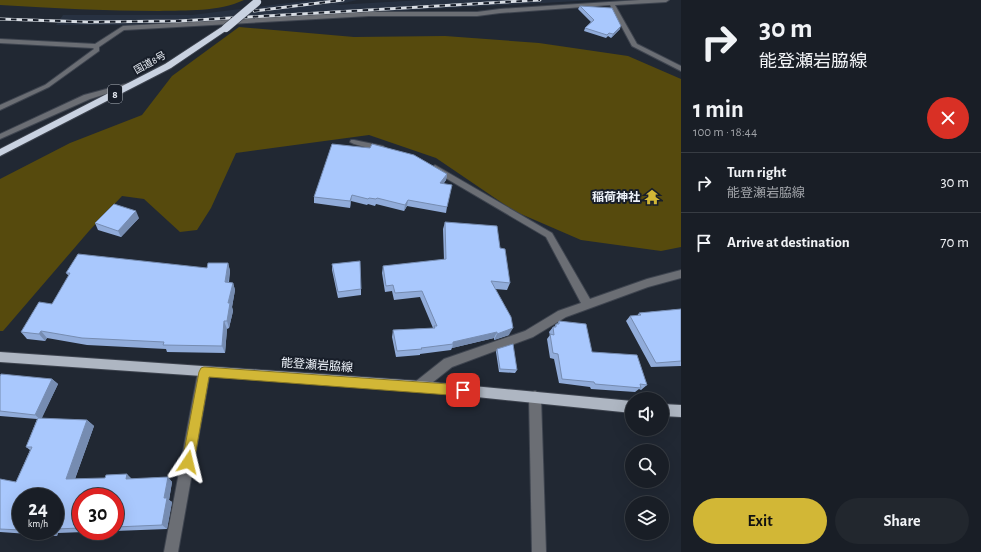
<!DOCTYPE html>
<html lang="en">
<head>
<meta charset="utf-8">
<style>
  body { margin:0; font-family:"Alegreya Sans","Noto Sans JP",sans-serif; background:#22272e; color:#f1f3f6; height:100vh; display:flex; flex-direction:column; font-size:15px; white-space:nowrap }
  * { box-sizing:border-box; margin:0 }
  p { font-size:13px; color:#9fa2a7 }
  .icon { flex:none; width:22px; height:22px; fill:none; stroke:currentColor; stroke-width:2; stroke-linecap:round; stroke-linejoin:round }
  .map { position:relative; flex:1; overflow:hidden }
  .panel { display:flex; flex-direction:column; background:#191e26; width:300px }
  .panel>* { flex:none }
  .hud { background:#191e26; color:#f1f3f6; overflow:hidden }
  .controls { position:absolute; left:625px; top:392px; display:grid; gap:8px }
  .controls a { display:grid; place-items:center; width:44px; height:44px; border-radius:50%; background:#191e26; box-shadow:0 4px 16px #0002,0 0 0 1px #373c43; font-size:20px }
  .speed { position:absolute; left:12px; top:488px; display:flex; gap:8px; font-size:20px; font-weight:700; text-align:center }
  .speed>* { display:grid; place-content:center; width:52px; height:52px; border-radius:50%; background:#191e26; box-shadow:0 4px 16px #0002,0 0 0 1px #373c43; line-height:1 }
  .speed small { font-size:10px; font-weight:400 }
  .speed .limit { border:6px solid #d22; background:#fff; color:#111 }
  .pin { position:absolute; display:grid; place-items:center; width:34px; height:34px; color:#fff; margin:-17px; border-radius:8px; box-shadow:0 2px 6px #0006 }
  .me { position:absolute; width:44px; margin:-22px; rotate:10deg; stroke-linejoin:round; filter:drop-shadow(0 0 3px #0008) }
  .turn { display:flex; align-items:center; gap:14px; height:84px; padding:0 12px; font-size:18px }
  .turn .icon { width:52px; height:52px; stroke-width:2.5 }
  .turn b { display:block; font-size:28px; line-height:34px }
  .round { display:grid; place-items:center; flex:none; width:42px; height:42px; border-radius:21px; background:#22272e }
  .headline { display:flex; align-items:center; justify-content:space-between; height:68px; padding:0 12px }
  h1 { font-size:24px; font-weight:700; line-height:30px }
  .button { display:flex; gap:8px; margin-top:auto; padding:8px 12px }
  .button a { flex:1; height:46px; border-radius:24px; background:#d2b736; color:#111; font-size:16px; font-weight:700; line-height:46px; text-align:center }
  .button a+a { background:#22272e; color:#f1f3f6 }
  ul { padding:0; list-style:none }
  li { display:flex; align-items:center; gap:12px; height:60px; padding:0 12px; border-top:1px solid #373c43 }
  li div { flex:1 }
  li b { display:block; font-size:15px }
  li em { font-style:normal }
  main { display:flex; flex:1; min-height:0 }
  .map>svg:first-child { display:block }
  .built { fill:#273141 }
  .green { fill:#564a0d }
  .lines { fill:none; stroke-linecap:round; stroke-linejoin:round }
  .minor-casing { stroke:#3e444f; stroke-width:2 }
  .major-casing { stroke:#3e444f; stroke-width:2 }
  .highway-casing { stroke:#3e444f; stroke-width:2 }
  .minor { fill:#6b6e74; fill-rule:evenodd }
  .major { fill:#aeb6c2; fill-rule:evenodd }
  .highway { fill:#c9d2e1; fill-rule:evenodd }
  .rail-casing { stroke:#d7dce3; stroke-width:3 }
  .rail { stroke:#181e29; stroke-width:2; stroke-dasharray:5.5; stroke-linecap:butt }
  .highway-bridge-casing { stroke:#3e444f; stroke-width:9; stroke-linecap:butt }
  .highway-bridge { stroke:#c9d2e1; stroke-width:8 }
  .wall { fill:#91acda; fill-rule:evenodd }
  .shaded-wall { fill:#768cb1 }
  .building { fill:#a9c8fd; stroke:#768cb1 }
  .route { fill:#d2b736; stroke:#887723 }
  .labels { text-anchor:middle; dominant-baseline:central; stroke-width:4; stroke-linejoin:round; paint-order:stroke }
  .far-street-label { font-size:10px; fill:#eef3fa; stroke:#181e29 }
  .shield { fill:#181e29; stroke:#aeb3bb; stroke-width:1 }
  .shield-label { font-size:11px; font-weight:bold; fill:#eef3fa }
  .poi-label { font-size:12px; font-weight:bold; fill:#eef3fa; stroke:#181e29; text-anchor:end }
  .street-label { font-size:12px; fill:#eef3fa; stroke:#181e29 }
</style>
</head>
<body>
<main>
<div class="map">
<svg width="681" height="552" viewBox="0 0 681 552">
  <rect width="100%" height="100%" fill="#212833"/>
  <path class="built" d="M313 0H357L336 5 422 0H595L149 25H56L63 15H192Z"/>
  <g class="green">
    <path d="M0 0H244C218 12 187 10 159 11 106 11 53 8 0 5Z"/>
    <path d="M239 27 354 37 445 36 539 43 628 56 681 79V247L661 251 581 240 514 211 436 158 369 135 236 153 211 208 197 230 180 232 144 199 122 196 89 231 3 331H0V179L70 143 142 115 172 76Z"/>
  </g>
  <g class="lines">
    <defs>
      <g id="minor">
        <path d="M640 0H669L666 2 615 5 637 44 681 66V71L632 46 610 5 500 13 477 16H369L124 30 99 47V51L49 87 0 110V105L45 85 94 49 93 48 0 43V39L95 44 123 26 369 12H477L500 9Z"/>
        <path d="M129 83 132 85 131 86 90 99 0 139V134L84 95Z"/>
        <path d="M351 140H354L383 146 387 149 383 152 354 144 350 142Z"/>
        <path d="M435 165 552 233 590 299 647 279 681 270V278L648 287 566 317 533 337 452 367 423 390 419 391 415 390 413 386 415 382 444 359 525 331 558 311 581 303 546 237 432 170 431 168Z"/>
        <path d="M204 367 208 368 210 372 178 552H164L198 372 200 368Z"/>
        <path d="M535 391 539 393 541 397 546 552H532L529 397 531 393Z"/>
      </g>
      <g id="major">
        <path d="M0 352 419 381 632 401V413L419 391 0 362Z"/>
        <path d="M662 404 681 405V417L662 416Z"/>
      </g>
      <path id="highway" d="M223 26H229L230 28 171 68 0 156V149L165 64Z"/>
    </defs>
    <use href="#minor" class="minor-casing"/>
    <use href="#major" class="major-casing"/>
    <use href="#highway" class="highway-casing"/>
    <use href="#minor" class="minor"/>
    <use href="#major" class="major"/>
    <use href="#highway" class="highway"/>
    <defs>
      <g id="rail">
        <path d="M254 11 343 0"/>
        <path d="M0 19 88 22 179 21 540 0"/>
      </g>
    </defs>
    <use href="#rail" class="rail-casing"/>
    <use href="#rail" class="rail"/>
    <defs>
      <path id="highway-bridge" d="M226 28 257 2"/>
    </defs>
    <use href="#highway-bridge" class="highway-bridge-casing"/>
    <use href="#highway-bridge" class="highway-bridge"/>
  </g>
  <g class="wall">
    <path d="M580 6 620 29 611 38 608 36 606 38 584 31 585 28 591 22 578 9Z"/>
    <path d="M447 174 446 180 444 183 447 207 446 213 407 206 404 211 376 204 375 206 368 204 367 205 351 201 350 208 314 203V197Z"/>
    <path d="M139 218 121 237 98 230 95 223Z"/>
    <path d="M445 222 500 248 510 283 507 290 495 289 509 335 494 340V338L452 348 451 350 420 354V355L396 357 392 337 393 330 433 328 420 297 394 300 392 291 385 292 382 273 383 266 444 260 443 229Z"/>
    <path d="M228 263 230 271 229 282 233 283 235 290 232 307 233 311 229 328 227 329 225 353 167 352 166 349 87 345 47 338 45 341 27 339 21 332 52 304 69 276 66 273 207 268Z"/>
    <path d="M332 264 361 289V295L338 298 332 270Z"/>
    <path d="M681 309V366L651 367 626 321 630 316H637L639 313Z"/>
    <path d="M559 321 592 352 647 385 641 390 639 389 635 392 591 389 590 387 559 383 554 359 550 358 547 339 550 335 549 332 553 327H554L556 324H557Z"/>
    <path d="M497 349 517 370 515 373 499 372 496 352Z"/>
    <path d="M0 376 52 379 58 384 41 419 87 420 94 426 75 479H132L168 477 172 482 169 500 172 502 167 529 115 531V497H81V531H110L58 533 57 536 0 532V479L16 482 30 450 26 447 37 419 0 416ZM21 497H55V531H21Z"/>
  </g>
  <g class="shaded-wall">
    <path d="M621 26 620 29 611 38 613 34Z"/>
    <path d="M447 174 446 180 439 189 440 183Z"/>
    <path d="M352 195 351 201 350 208V201Z"/>
    <path d="M408 200 407 206 404 211 405 205Z"/>
    <path d="M136 211 139 218 121 237 118 231Z"/>
    <path d="M228 263 230 271 227 290 225 282Z"/>
    <path d="M233 283 235 290 232 307 233 311 229 328 227 321 228 303Z"/>
    <path d="M224 321 227 329 225 353 222 346Z"/>
    <path d="M513 328 509 335 494 340 497 334Z"/>
    <path d="M41 331 47 338 45 341 39 334Z"/>
    <path d="M497 332 494 338 452 348 453 344V342Z"/>
    <path d="M52 379 58 384 41 420 35 415Z"/>
    <path d="M87 420 94 426 73 484 66 479Z"/>
    <path d="M127 474 132 479H126Z"/>
    <path d="M168 477 172 482 169 500 172 502 167 529 162 525 164 498Z"/>
    <path d="M49 531H54L58 533 57 536 49 532Z"/>
  </g>
  <g class="building">
    <path d="M580 6 612 8 621 26 613 34 609 33 607 35 585 28 594 20Z"/>
    <path d="M332 144 370 148 372 144 414 155 447 174 440 183 452 185 447 207 408 200 405 205 377 198 376 199 369 198 368 199 352 195 350 201 314 197Z"/>
    <path d="M114 204 136 211 118 231 95 223Z"/>
    <path d="M445 222 497 226 500 248 505 249 510 283 491 281 511 317 513 328 497 334V332L453 342V344L421 348 422 349 397 351 393 330 435 328 434 326H437L422 291 395 293 393 285 386 286 383 266 446 259Z"/>
    <path d="M78 254 207 268 208 263H228L225 282 233 283 228 303H230L227 321H224L222 346 163 345 164 342 82 338 41 331 39 334 21 332 39 302 52 304 70 273H66Z"/>
    <path d="M360 261 361 289 338 292 332 264Z"/>
    <path d="M681 309V361L656 363 630 316 641 315 639 313Z"/>
    <path d="M559 321 586 324 592 352 637 355 647 385 640 384 641 388 595 384 594 382 562 379 558 354 553 353 550 334 554 335 553 327H556V324H559Z"/>
    <path d="M513 344 517 370 500 369 497 349Z"/>
    <path d="M1 374 52 379 35 415 0 411V376Z"/>
    <path d="M38 418 87 420 66 479 105 478 106 475 127 474 126 479 168 477 164 498H167L162 525 115 527V497H81V528L55 529V497H21V530L0 529V479L16 482 32 447H26Z"/>
    <path d="M34 531H49V532Z"/>
  </g>
  <path class="route" d="M204 367 463 385 467 387 468 390 467 394 463 396 209 377 194 462 192 466 188 468 184 466 182 462 199 372 201 368Z"/>
  <defs>
    <symbol id="temple-bare" viewBox="-9 -9 18 18"><path d="M0-6L5-2H3V0L6.5 2.5H4V6H1.5V3h-3V6H-4V2.5H-6.5L-3 0V-2H-5Z" fill="#d2b736" stroke="#181e29" stroke-width="2.5" paint-order="stroke"/></symbol>
  </defs>
  <g fill-rule="evenodd">
    <use href="#temple-bare" x="641" y="186" width="22" height="22"/>
  </g>
  <g class="labels">
    <g class="far-street-label">
      <text transform="translate(150 63) rotate(-29)">国道8号</text>
    </g>
    <rect class="shield" x="108" y="85" width="14" height="18" rx="3"/>
    <g class="shield-label">
      <text x="115" y="94">8</text>
    </g>
    <g class="poi-label">
      <text x="640" y="197">稲荷神社</text>
    </g>
    <g class="street-label">
      <text transform="translate(317 365) rotate(4)">能登瀬岩脇線</text>
    </g>
  </g>
</svg>
<div class="controls">
<a><svg class="icon" aria-label="sound" viewBox="0 0 24 24"><path d="M4 9h4l5-4v14l-5-4H4zM17 9q2 3 0 6"/></svg></a>
<a><svg class="icon" aria-label="search" viewBox="0 0 24 24"><circle cx="10" cy="10" r="6"/><path d="M15 15l6 6"/></svg></a>
<a><svg class="icon" aria-label="layers" viewBox="0 0 24 24"><path d="M12 4l9 5-9 5-9-5zM3 14l9 5 9-5"/></svg></a>
</div>
<div class="speed"><div>24<small>km/h</small></div><div class="limit">30</div></div>
<div class="pin" style="left:463px;top:390px;background:#d93025"><svg class="icon" aria-label="arrive" viewBox="0 0 24 24"><path d="M6 21V4h12l-3 4 3 4H6"/></svg></div>
<svg class="me" style="left:188px;top:462px" viewBox="-20 -20 40 40"><path d="M0-17L14 15 0 8-14 15z" fill="#d2b736" stroke="#fff" stroke-width="4"/></svg>
</div>
<section class="panel">
<div class="hud">
<div class="turn"><svg class="icon" aria-label="right" viewBox="0 0 24 24"><path d="M7 20v-9h11M14 6l5 5-5 5"/></svg><div><b>30 m</b>能登瀬岩脇線</div></div>
</div>
<div class="headline"><div><h1>1 min</h1><p>100 m · 18:44</p></div><a class="round" style="background:#d93025;color:#fff"><svg class="icon" aria-label="close" viewBox="0 0 24 24"><path d="M6 6l12 12M18 6L6 18"/></svg></a></div>
<ul>
<li><svg class="icon" aria-label="right" viewBox="0 0 24 24"><path d="M7 20v-9h11M14 6l5 5-5 5"/></svg><div><b>Turn right</b><p>能登瀬岩脇線</p></div><em>30 m</em></li>
<li><svg class="icon" aria-label="arrive" viewBox="0 0 24 24"><path d="M6 21V4h12l-3 4 3 4H6"/></svg><div><b>Arrive at destination</b></div><em>70 m</em></li>
</ul>
<div class="button"><a>Exit</a><a>Share</a></div>
</section>
</main>
</body>
</html>
